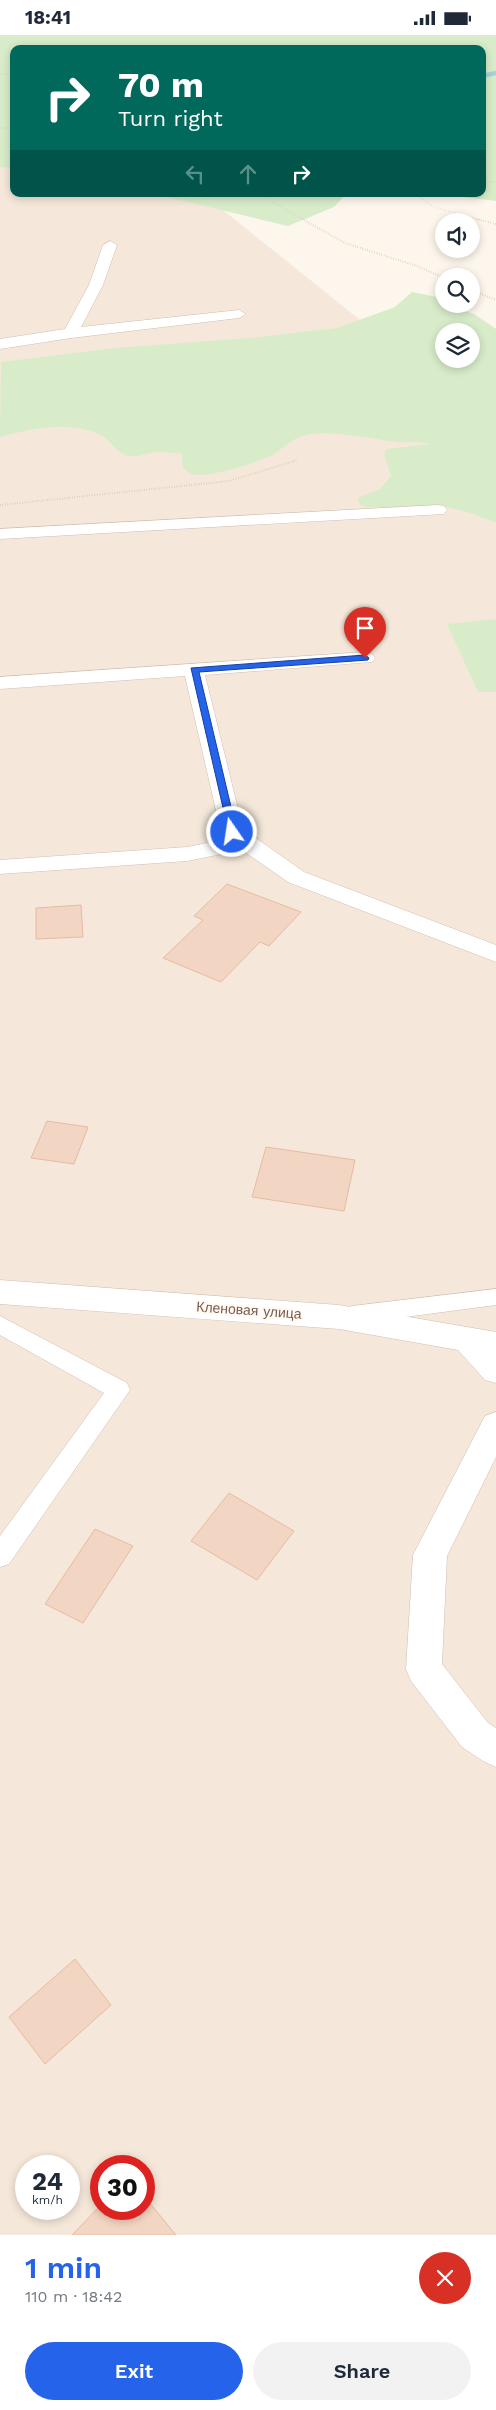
<!DOCTYPE html>
<html lang="en">
<head>
<meta charset="utf-8">
<style>
  body { margin:0; font-family:"Work Sans",sans-serif; background:#f2f2f3; color:#1f2937; height:100vh; display:flex; flex-direction:column; font-size:19px; white-space:nowrap }
  * { box-sizing:border-box; margin:0 }
  p { font-size:16px; color:#747a83 }
  .icon { flex:none; width:28px; height:28px; fill:none; stroke:currentColor; stroke-width:2; stroke-linecap:round; stroke-linejoin:round }
  .map { position:relative; height:2200px; overflow:hidden }
  .drawer { display:flex; flex-direction:column; background:#fff; flex:1 }
  .drawer>* { flex:none }
  .top-card { position:absolute; left:10px; top:10px; width:476px; height:152px; border-radius:10px; box-shadow:0 2px 8px #0003; background:#00695c; color:#fff; overflow:hidden }
  .buttons { position:absolute; left:435px; top:178px; display:grid; gap:10px }
  .buttons a { display:grid; place-items:center; width:45px; height:45px; border-radius:50%; background:#fff; box-shadow:0 2px 8px #0003; font-size:25px }
  .speed { position:absolute; left:15px; top:2120px; display:flex; gap:10px; font-size:25px; font-weight:700; text-align:center }
  .speed>* { display:grid; place-content:center; width:65px; height:65px; border-radius:50%; background:#fff; box-shadow:0 2px 8px #0003; line-height:1 }
  .speed small { font-size:12px; font-weight:400 }
  .speed .limit { border:8px solid #d22; background:#fff; color:#111 }
  .pin { position:absolute; display:grid; place-items:center; width:42px; height:42px; color:#fff; margin:-51px -21px; border-radius:50% 50% 50% 0; rotate:-45deg; box-shadow:0 0 5px #0007 }
  .pin .icon { rotate:45deg }
  .me { position:absolute; width:55px; margin:-28px; rotate:347deg; stroke-linejoin:round; filter:drop-shadow(0 0 4px #0008) }
  .turn { display:flex; align-items:center; gap:18px; height:105px; padding:0 25px; font-size:22px }
  .turn .icon { width:65px; height:65px; stroke-width:2.5 }
  .turn b { display:block; font-size:35px; line-height:42px }
  .lanes { display:flex; align-items:center; height:48px; padding:0 25px; background:#0003; justify-content:center; gap:25px; direction:ltr }
  .lanes .off { opacity:.35 }
  .round { display:grid; place-items:center; flex:none; width:52px; height:52px; border-radius:26px; background:#f2f2f3 }
  .head { display:flex; align-items:center; justify-content:space-between; height:85px; padding:0 25px }
  h1 { font-size:30px; font-weight:600; line-height:38px; color:#2563eb }
  .button { display:flex; gap:10px; margin-top:auto; padding:10px 25px }
  .button a { flex:1; height:58px; border-radius:30px; background:#2563eb; color:#fff; font-size:20px; font-weight:600; line-height:58px; text-align:center }
  .button a+a { background:#f2f2f3; color:#1f2937 }
  .status { display:flex; justify-content:space-between; align-items:center; height:35px; padding:0 25px; background:#fff; direction:ltr }
  .status svg { height:14px; fill:currentColor }
  .map>svg:first-child { display:block }
  .residential { fill:#f5e8da; fill-rule:evenodd }
  .green { fill:#d8ecc9; fill-rule:evenodd }
  .lines { fill:none; stroke-linecap:round; stroke-linejoin:round }
  .stream { stroke:#a5d3da; stroke-width:4.5 }
  .building { fill:#f3d5c3; stroke:#e6bba3 }
  .lane-casing { stroke:#d1beb0; stroke-width:1 }
  .street-casing { stroke:#d1beb0; stroke-width:1 }
  .path-far1 { stroke:#d9b8a5; stroke-width:1; stroke-dasharray:0.5 2; stroke-linecap:butt }
  .path { stroke:#d9b8a5; stroke-width:2; stroke-dasharray:0.5 2; stroke-linecap:butt }
  .lane { fill:#fff; fill-rule:evenodd }
  .street { fill:#fff; fill-rule:evenodd }
  .route { fill:#2563eb; stroke:#184099 }
  .labels { text-anchor:middle; dominant-baseline:central; stroke-width:4; stroke-linejoin:round; paint-order:stroke }
  .street-label { font-size:14px; fill:#7a5c4d; stroke:#fffaf3 }
</style>
</head>
<body>
<div class="status"><b>18:41</b><svg viewBox="0 0 49 12"><path d="M0 12V9h3v3zM5 12V6h3v6zM10 12V3h3v9zM15 12V0h3v12zM26 1h20v11H26zM47 4h2v5h-2z"/></svg></div>
<div class="map">
<svg width="496" height="2200" viewBox="0 0 496 2200">
  <rect width="100%" height="100%" fill="#fdf6ec"/>
  <path class="residential" d="M0 131 14 132V159H203L496 394V2200H0ZM26 2131H69V2174H26ZM101 2131H144V2174H101Z"/>
  <g class="green">
    <path d="M0 0H496V166L437 159H482V14H14V133L0 132Z"/>
    <path d="M154 159H346L334 172 288 191Z"/>
    <path d="M412 257 437 262 444 269 474 279 496 294V488L471 478 446 472H365L359 469 358 463 380 454 391 441 384 418 387 414 429 409C419 406 409 408 399 407 373 405 324 392 299 402 290 406 282 414 274 419 260 427 206 444 192 439 189 438 185 434 183 433L182 419C174 418 166 417 159 417 149 417 137 423 128 421 116 418 111 405 101 400 69 385 33 393 0 402L1 327 115 313 249 303 337 293 395 272ZM444 296H471V324H444Z"/>
    <path d="M496 584V657H478L447 589Z"/>
  </g>
  <g class="lines">
    <path class="stream" d="M482 41 496 38"/>
  </g>
  <g class="building">
    <path d="M227 849 301 877 269 911 260 907 221 947 163 923 203 885 194 881Z"/>
    <path d="M81 870 83 902 36 904V873Z"/>
    <path d="M47 1086 88 1092 74 1129 31 1123Z"/>
    <path d="M266 1112 355 1125 344 1176 252 1162Z"/>
    <path d="M229 1458 294 1496 257 1545 191 1506Z"/>
    <path d="M95 1494 133 1511 83 1588 45 1569Z"/>
    <path d="M75 1924 111 1970 45 2029 9 1982Z"/>
    <path d="M144 2161 176 2200H72L101 2170V2174H144Z"/>
  </g>
  <g class="lines">
    <defs>
      <g id="lane">
        <path d="M496 1254V1270L352 1289 344 1286 341 1280 344 1274 352 1271Z"/>
        <path d="M0 1281 127 1348 130 1355 9 1529 0 1532V1501L104 1358 0 1300Z"/>
      </g>
      <g id="street">
        <path d="M110 206 117 210 103 250 81 292 239 275 246 279 239 283 71 303 0 314V304L65 294 89 250 103 210Z"/>
        <path d="M438 470 444 471 447 475 444 479 0 504V494Z"/>
        <path d="M365 617 372 619 375 623 372 627 205 640 243 794 304 837 496 910V927L288 847 242 815 187 826 0 839V825L187 812 227 804 221 797 185 641 0 654V642Z"/>
        <path d="M0 1245 339 1270 496 1297V1348L485 1345 458 1315 339 1294 0 1269Z"/>
        <path d="M496 1377V1422L447 1521 442 1629 488 1688 496 1693V1732L483 1726 462 1712 411 1646 406 1634 413 1520 485 1381Z"/>
      </g>
    </defs>
    <use href="#lane" class="lane-casing"/>
    <use href="#street" class="street-casing"/>
    <g class="path-far1">
      <path d="M0 39 14 40"/>
      <path d="M0 93H14"/>
      <path d="M482 146 496 147"/>
      <path d="M259 159 304 185"/>
      <path d="M415 159 434 172 481 185"/>
    </g>
    <g class="path">
      <path d="M302 184 345 208 417 231 444 243"/>
      <path d="M476 184 496 189"/>
      <path d="M471 255 496 265"/>
      <path d="M0 470 229 446 298 425"/>
    </g>
    <use href="#lane" class="lane"/>
    <use href="#street" class="street"/>
  </g>
  <path class="route" d="M365 620 369 623 368 625 199 637 237 797 229 799 191 633Z"/>
  <g class="labels">
    <g class="street-label">
      <text transform="translate(249 1275) rotate(4)">Кленовая улица</text>
    </g>
  </g>
</svg>
<div class="buttons">
<a><svg class="icon" aria-label="sound" viewBox="0 0 24 24"><path d="M4 9h4l5-4v14l-5-4H4zM17 9q2 3 0 6"/></svg></a>
<a><svg class="icon" aria-label="search" viewBox="0 0 24 24"><circle cx="10" cy="10" r="6"/><path d="M15 15l6 6"/></svg></a>
<a><svg class="icon" aria-label="layers" viewBox="0 0 24 24"><path d="M12 4l9 5-9 5-9-5zM3 14l9 5 9-5"/></svg></a>
</div>
<div class="speed"><div>24<small>km/h</small></div><div class="limit">30</div></div>
<div class="pin" style="left:365px;top:623px;background:#d93025"><svg class="icon" aria-label="arrive" viewBox="0 0 24 24"><path d="M6 21V4h12l-3 4 3 4H6"/></svg></div>
<svg class="me" style="left:232px;top:797px" viewBox="-20 -20 40 40"><circle r="17" fill="#2563eb" stroke="#fff" stroke-width="3"/><path d="M0-11L8 9 0 5-8 9z" fill="#fff"/></svg>
<div class="top-card">
<div class="turn"><svg class="icon" aria-label="right" viewBox="0 0 24 24"><path d="M7 20v-9h11M14 6l5 5-5 5"/></svg><div><b>70 m</b>Turn right</div></div>
<div class="lanes"><svg class="icon off" aria-label="left" viewBox="0 0 24 24"><path d="M17 20v-9H6M10 6l-5 5 5 5"/></svg><svg class="icon off" aria-label="ahead" viewBox="0 0 24 24"><path d="M12 20V5M6 11l6-6 6 6"/></svg><svg class="icon" aria-label="right" viewBox="0 0 24 24"><path d="M7 20v-9h11M14 6l5 5-5 5"/></svg></div>
</div>
</div>
<section class="drawer">
<div class="head"><div><h1>1 min</h1><p>110 m · 18:42</p></div><a class="round" style="background:#d93025;color:#fff"><svg class="icon" aria-label="close" viewBox="0 0 24 24"><path d="M6 6l12 12M18 6L6 18"/></svg></a></div>
<div class="button"><a>Exit</a><a>Share</a></div>
</section>
</body>
</html>
